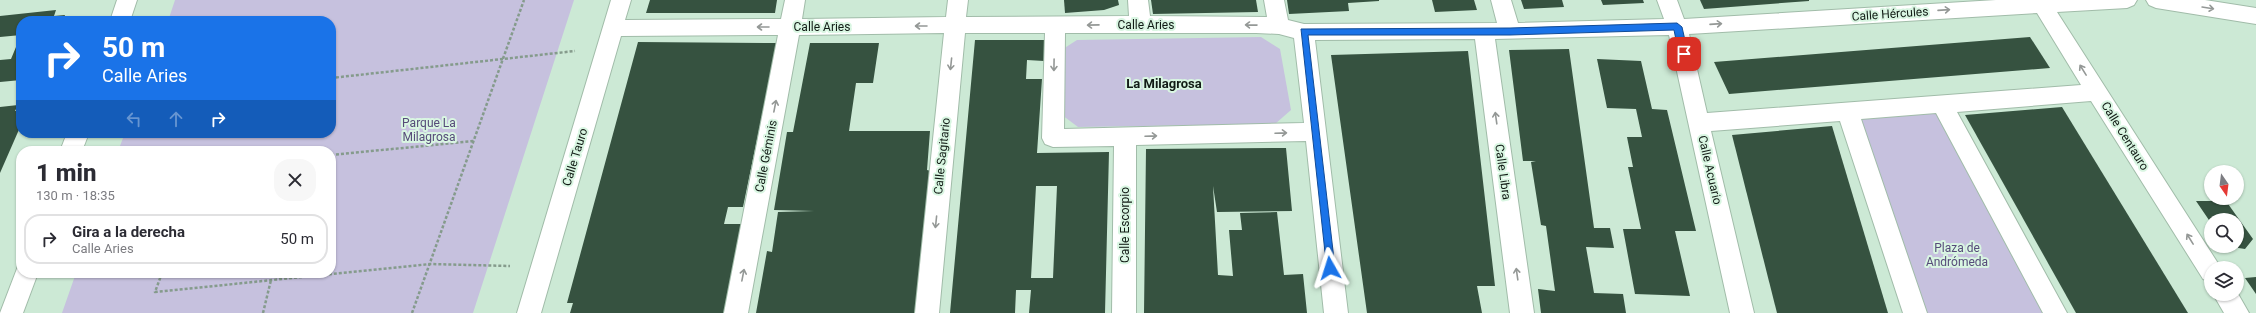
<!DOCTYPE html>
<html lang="es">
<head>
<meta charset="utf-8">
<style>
  body { margin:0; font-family:Roboto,sans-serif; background:#f7f7f7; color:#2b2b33; height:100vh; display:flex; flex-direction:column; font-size:15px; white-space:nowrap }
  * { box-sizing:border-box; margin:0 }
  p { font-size:13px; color:#7c7c81 }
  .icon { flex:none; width:22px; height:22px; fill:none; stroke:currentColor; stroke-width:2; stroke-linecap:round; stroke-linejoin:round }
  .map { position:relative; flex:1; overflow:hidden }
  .drawer { position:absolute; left:16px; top:146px; width:320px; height:132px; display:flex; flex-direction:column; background:#fff; border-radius:16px; box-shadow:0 1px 3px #0004 }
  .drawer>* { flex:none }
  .banner { position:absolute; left:16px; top:16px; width:320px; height:122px; border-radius:16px; box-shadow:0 1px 3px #0004; background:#1a73e8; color:#fff; overflow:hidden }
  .needle { width:26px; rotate:166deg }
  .fabs { position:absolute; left:2204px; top:165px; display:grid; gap:8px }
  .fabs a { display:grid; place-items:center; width:40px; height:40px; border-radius:50%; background:#fff; box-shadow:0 1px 3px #0004; font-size:20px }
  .pin { position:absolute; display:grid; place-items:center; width:34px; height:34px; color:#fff; margin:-17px; border-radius:8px; box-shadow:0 2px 6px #0006 }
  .me { position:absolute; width:44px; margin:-22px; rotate:354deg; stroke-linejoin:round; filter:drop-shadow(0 0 3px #0008) }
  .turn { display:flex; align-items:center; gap:14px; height:84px; padding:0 20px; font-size:18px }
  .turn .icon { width:52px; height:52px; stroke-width:2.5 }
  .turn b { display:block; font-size:28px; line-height:34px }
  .lanes { display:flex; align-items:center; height:38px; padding:0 20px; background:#0003; justify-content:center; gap:20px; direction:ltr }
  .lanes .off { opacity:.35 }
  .round { display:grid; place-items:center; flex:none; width:42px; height:42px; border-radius:16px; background:#f7f7f7 }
  .summary { display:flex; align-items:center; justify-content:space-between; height:68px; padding:0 20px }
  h1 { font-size:24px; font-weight:800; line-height:30px }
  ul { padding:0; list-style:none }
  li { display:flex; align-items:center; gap:12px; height:50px; margin:0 8px 6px; padding:0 12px; border:2px solid #e1e1e2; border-radius:16px }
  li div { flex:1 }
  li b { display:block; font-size:15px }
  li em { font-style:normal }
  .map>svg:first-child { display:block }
  .green { fill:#c6c1de }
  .building { fill:#365240; fill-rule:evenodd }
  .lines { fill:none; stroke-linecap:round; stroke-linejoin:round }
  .minor-casing { stroke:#a1bca9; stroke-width:2 }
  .path { stroke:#859b8c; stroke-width:2.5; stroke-dasharray:3 2; stroke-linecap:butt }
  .minor { fill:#fff; fill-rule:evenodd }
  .oneway { stroke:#949896 }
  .route { fill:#1a73e8; stroke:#114b97 }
  .labels { text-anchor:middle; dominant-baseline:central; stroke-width:4; stroke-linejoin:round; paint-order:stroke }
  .street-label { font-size:12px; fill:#111b15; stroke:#d9f6e2 }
  .park-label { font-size:12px; fill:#564b79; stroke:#d9f6e2 }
  .neighbourhood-label { font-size:13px; font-weight:bold; fill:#111b15; stroke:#d9f6e2 }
</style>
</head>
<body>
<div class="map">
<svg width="2256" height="313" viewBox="0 0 2256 313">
  <rect width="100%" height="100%" fill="#cce9d5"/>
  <g class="green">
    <path d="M175 0H574L473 313H62L76 273H331V151H118L125 133H331V21H168Z"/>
    <path d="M1261 37 1280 49 1291 110 1275 124 1078 127 1062 115 1063 49 1077 40Z"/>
    <path d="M1942 104 2055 313H1915L1847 111Z"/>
  </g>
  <g class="building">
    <path d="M650 0H777L775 13H646Z"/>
    <path d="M1064 0H1118L1119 5 1104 10 1065 13Z"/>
    <path d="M1151 0H1256L1258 12 1153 14Z"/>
    <path d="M1287 0H1379V1L1348 3 1349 11 1289 14Z"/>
    <path d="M1432 0H1474L1477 10 1435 12Z"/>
    <path d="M1521 0H1562L1564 7 1524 9Z"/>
    <path d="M1601 0H1643L1644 3 1603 5Z"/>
    <path d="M1700 0H1809V1L1704 9Z"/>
    <path d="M56 10 54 16 65 15 63 21H21V35L0 37V16Z"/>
    <path d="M21 35V80L0 82V60L11 59Z"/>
    <path d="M2030 37 2050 68 1729 94 1714 62Z"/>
    <path d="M975 40H1045L1044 61 1027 60 1026 79H1042L1037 153 1109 152 1105 313H1029L1031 290H1016L1015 313H950ZM1036 186H1057L1053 278H1031Z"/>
    <path d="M638 42 777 43 743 207H728L724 224H741L736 249H740L727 313H570L573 303H567Z"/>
    <path d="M810 43H879L873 83H856L849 131H930L927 170 931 171 915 313H756L767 251 772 252 778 212 814 211 774 210 787 132H793Z"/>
    <path d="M1569 49 1594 228H1610L1614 248 1586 247 1594 293 1623 294 1626 313H1541L1538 289 1555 291 1546 226 1541 225 1531 162 1536 161H1523L1509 50Z"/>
    <path d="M1468 51 1495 286H1477L1482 313H1367L1331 55Z"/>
    <path d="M1597 59 1641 61 1652 109 1667 110 1696 231H1675L1690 296 1635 294 1623 229H1641L1628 167H1633L1627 137H1642L1636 109 1607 108Z"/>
    <path d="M18 105 15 111H21V125L0 173V107Z"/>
    <path d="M2062 107 2188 313H2076L1965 115Z"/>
    <path d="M1832 126 1888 313H1777L1732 135Z"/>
    <path d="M1286 148 1292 211 1217 212 1213 186 1218 275 1233 276 1229 230H1242L1240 213 1277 212 1284 275 1303 274 1307 313H1144L1146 149Z"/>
    <path d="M2196 201H2226L2253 239 2245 249 2232 247 2237 246V220H2211V223Z"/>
    <path d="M2256 277V294L2245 278Z"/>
  </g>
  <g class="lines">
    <defs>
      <g id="minor">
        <path d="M117 0H137L130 21H110Z"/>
        <path d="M611 0H631L625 20 781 19 785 0H805L802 19 946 17 948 0H968L966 17 1129 16 1128 0H1148L1150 16 1267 17 1264 0H1284L1288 20 1304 24 1497 23 1491 0H1511L1518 23 1664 19 1657 0H1677L1684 19 1996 0H2137L2134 5 2127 8 2057 12 2221 268H2211V282L2203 279 2091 101 1957 112 2067 313H2043L1936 113 1861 119 1927 313H1903L1840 121 1711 131 1754 313H1730L1669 35 1495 39 1534 313H1510L1475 39 1315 40 1348 313H1324L1306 141 1136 145V313H1112L1114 146 1053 147 1045 144 1042 138 1045 33H965L939 313H915L944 33 799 35 748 313H724L778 35 621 36 541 313H517ZM2037 13 2081 85 1707 113 1689 34ZM1065 33H1256L1279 34 1294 38 1304 123 1064 129Z"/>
        <path d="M2146 0H2205L2256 8V24L2156 8 2149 5Z"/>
        <path d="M67 133H89L82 151H60Z"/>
        <path d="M21 264V273H38L23 313H0L18 266Z"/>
        <path d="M2237 292 2249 313H2224L2213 294H2237Z"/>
      </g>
    </defs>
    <use href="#minor" class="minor-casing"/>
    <g class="path">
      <path d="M331 78 575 51"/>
      <path d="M331 155 474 141"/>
      <path d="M162 273 155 292 430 264 510 266"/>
      <path d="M263 313 271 280"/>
      <path d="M412 313 524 0"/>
    </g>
    <use href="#minor" class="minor"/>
  </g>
  <defs><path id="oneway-shaft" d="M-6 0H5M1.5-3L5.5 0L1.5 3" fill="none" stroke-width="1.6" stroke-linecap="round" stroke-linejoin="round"/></defs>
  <g class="oneway">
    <use href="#oneway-shaft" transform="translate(2208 8) rotate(9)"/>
    <use href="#oneway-shaft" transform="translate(1944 10) rotate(-4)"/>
    <use href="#oneway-shaft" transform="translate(1716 24) rotate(-4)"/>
    <use href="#oneway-shaft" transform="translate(1093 25) rotate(179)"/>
    <use href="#oneway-shaft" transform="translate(1251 25) rotate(-179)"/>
    <use href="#oneway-shaft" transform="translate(921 26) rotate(180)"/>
    <use href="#oneway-shaft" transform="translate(763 27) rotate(180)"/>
    <use href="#oneway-shaft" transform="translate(951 64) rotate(96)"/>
    <use href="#oneway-shaft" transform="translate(1054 65) rotate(91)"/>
    <use href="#oneway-shaft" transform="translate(2083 70) rotate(-122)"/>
    <use href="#oneway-shaft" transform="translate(775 106) rotate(-79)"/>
    <use href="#oneway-shaft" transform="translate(1496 118) rotate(-98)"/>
    <use href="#oneway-shaft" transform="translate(1281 133) rotate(-2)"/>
    <use href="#oneway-shaft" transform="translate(1151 136) rotate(-2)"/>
    <use href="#oneway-shaft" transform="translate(936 222) rotate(96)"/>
    <use href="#oneway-shaft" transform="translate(2190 239) rotate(-122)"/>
    <use href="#oneway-shaft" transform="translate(1517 274) rotate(-98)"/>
    <use href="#oneway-shaft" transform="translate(743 275) rotate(-79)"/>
  </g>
  <path class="route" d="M1677 23 1682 27 1688 54 1684 58 1679 54 1674 30 1510 35H1308L1335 268 1330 272 1327 271 1301 29 1510 28Z"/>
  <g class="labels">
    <g class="street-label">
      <text transform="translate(1890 14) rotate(-4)">Calle Hércules</text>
      <text x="1146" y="25">Calle Aries</text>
      <text x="822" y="27">Calle Aries</text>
      <text transform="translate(2125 136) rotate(58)">Calle Centauro</text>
      <text transform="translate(766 156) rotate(-79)">Calle Géminis</text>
      <text transform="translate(942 156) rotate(-84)">Calle Sagitario</text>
      <text transform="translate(575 157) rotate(-73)">Calle Tauro</text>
      <text transform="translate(1710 170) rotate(77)">Calle Acuario</text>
      <text transform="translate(1503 172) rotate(82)">Calle Libra</text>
      <text transform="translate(1125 225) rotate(-90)">Calle Escorpio</text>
    </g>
    <g class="park-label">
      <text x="429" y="123">Parque La<tspan x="429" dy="14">Milagrosa</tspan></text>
      <text x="1957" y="248">Plaza de<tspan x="1957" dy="14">Andrómeda</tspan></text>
    </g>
    <g class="neighbourhood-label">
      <text x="1164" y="83">La Milagrosa</text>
    </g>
  </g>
</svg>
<div class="fabs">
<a><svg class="needle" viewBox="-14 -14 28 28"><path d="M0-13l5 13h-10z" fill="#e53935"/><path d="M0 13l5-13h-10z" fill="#7c7c81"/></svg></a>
<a><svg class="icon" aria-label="search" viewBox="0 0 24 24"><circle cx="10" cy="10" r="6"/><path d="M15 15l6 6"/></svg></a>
<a><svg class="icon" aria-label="layers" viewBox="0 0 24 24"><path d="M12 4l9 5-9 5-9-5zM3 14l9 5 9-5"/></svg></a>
</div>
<div class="pin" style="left:1684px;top:54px;background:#d93025"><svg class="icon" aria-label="arrive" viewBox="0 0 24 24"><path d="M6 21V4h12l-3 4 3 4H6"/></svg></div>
<svg class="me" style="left:1330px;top:268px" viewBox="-20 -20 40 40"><path d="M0-17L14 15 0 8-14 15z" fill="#1a73e8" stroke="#fff" stroke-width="4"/></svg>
<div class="banner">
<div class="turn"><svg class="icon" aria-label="right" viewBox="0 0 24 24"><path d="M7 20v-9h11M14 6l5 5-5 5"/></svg><div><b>50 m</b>Calle Aries</div></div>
<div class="lanes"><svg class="icon off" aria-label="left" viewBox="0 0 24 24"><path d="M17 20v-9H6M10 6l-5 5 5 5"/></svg><svg class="icon off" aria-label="ahead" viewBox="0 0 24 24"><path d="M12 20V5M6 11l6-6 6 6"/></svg><svg class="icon" aria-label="right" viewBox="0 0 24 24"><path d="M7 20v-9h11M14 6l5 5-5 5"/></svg></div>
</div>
<section class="drawer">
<div class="summary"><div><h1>1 min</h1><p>130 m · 18:35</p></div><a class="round"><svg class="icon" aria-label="close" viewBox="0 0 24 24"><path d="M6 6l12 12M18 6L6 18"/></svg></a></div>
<ul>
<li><svg class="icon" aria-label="right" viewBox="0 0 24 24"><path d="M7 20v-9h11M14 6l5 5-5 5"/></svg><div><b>Gira a la derecha</b><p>Calle Aries</p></div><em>50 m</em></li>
</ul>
</section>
</div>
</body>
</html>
